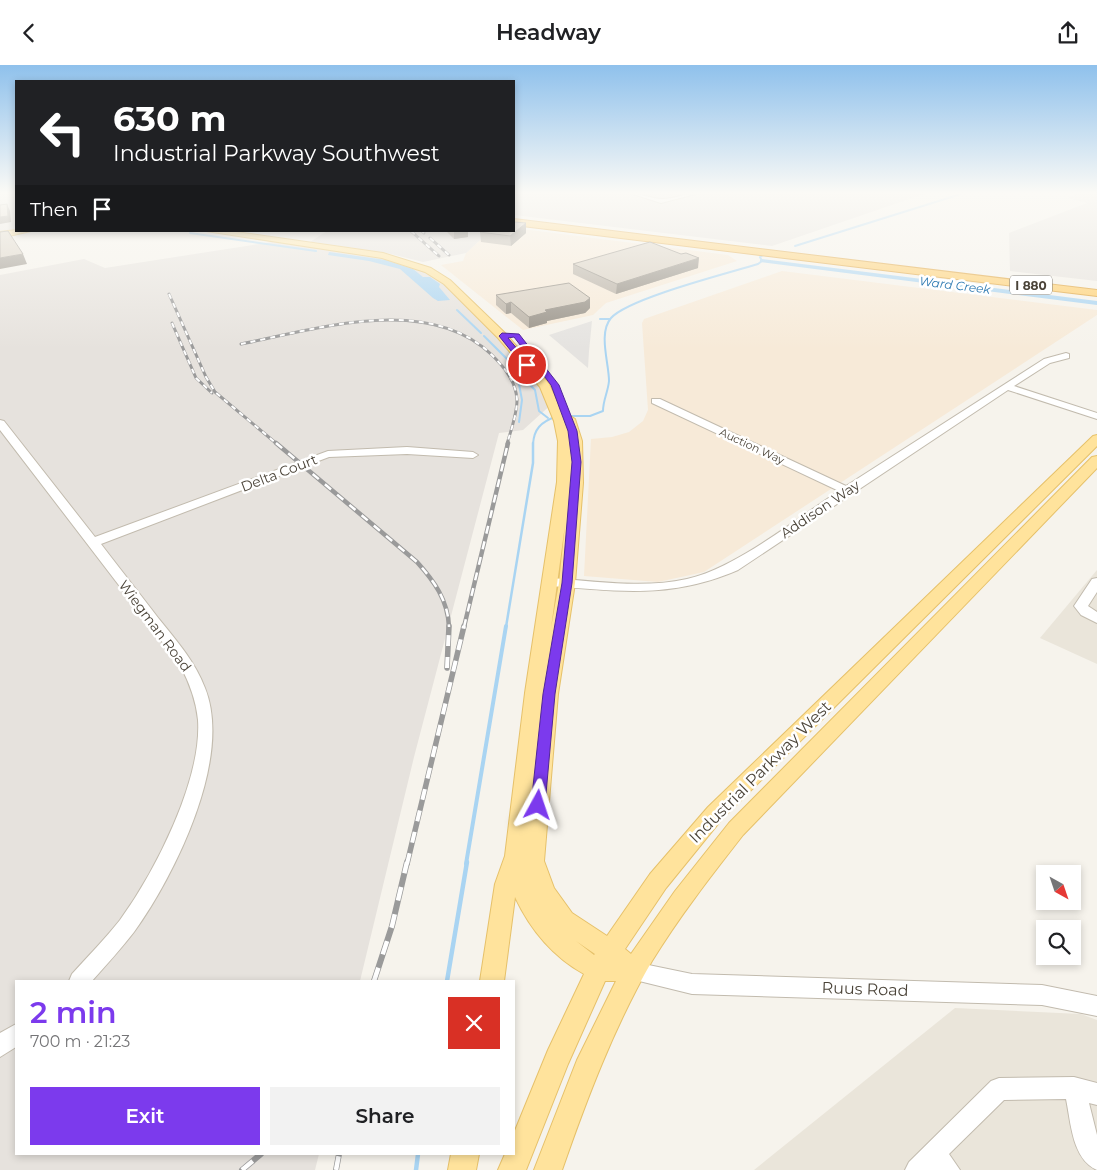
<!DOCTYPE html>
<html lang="en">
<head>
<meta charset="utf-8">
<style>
  body { margin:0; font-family:Montserrat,sans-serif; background:#f2f2f2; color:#202124; height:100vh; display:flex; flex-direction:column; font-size:19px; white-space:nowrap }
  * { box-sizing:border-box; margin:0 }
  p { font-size:16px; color:#757577 }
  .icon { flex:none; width:28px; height:28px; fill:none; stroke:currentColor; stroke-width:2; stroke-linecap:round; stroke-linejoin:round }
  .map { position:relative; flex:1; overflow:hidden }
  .panel { position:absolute; left:15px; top:915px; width:500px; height:175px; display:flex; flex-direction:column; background:#fff; border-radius:0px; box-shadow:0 2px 8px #0003 }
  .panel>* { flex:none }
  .guide { position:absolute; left:15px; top:15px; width:500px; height:152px; border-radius:0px; box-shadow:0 2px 8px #0003; background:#202124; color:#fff; overflow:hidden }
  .needle { width:32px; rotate:140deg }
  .tools { position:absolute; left:1036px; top:800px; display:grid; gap:10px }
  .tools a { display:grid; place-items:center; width:45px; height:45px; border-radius:0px; background:#fff; box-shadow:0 2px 8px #0003; font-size:25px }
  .pin { position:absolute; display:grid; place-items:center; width:42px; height:42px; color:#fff; margin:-21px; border:2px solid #fff; border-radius:50%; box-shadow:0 1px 5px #0007 }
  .me { position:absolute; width:55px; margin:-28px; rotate:5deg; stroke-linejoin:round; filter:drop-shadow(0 0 4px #0008) }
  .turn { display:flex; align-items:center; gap:18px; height:105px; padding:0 15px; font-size:22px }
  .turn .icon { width:65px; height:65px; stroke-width:2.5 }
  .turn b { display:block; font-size:35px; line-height:42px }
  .then { display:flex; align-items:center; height:48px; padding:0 15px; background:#0003; gap:10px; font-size:19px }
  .round { display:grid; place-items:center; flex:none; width:52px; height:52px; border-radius:0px; background:#f2f2f2 }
  .head { display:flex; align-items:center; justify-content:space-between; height:85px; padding:0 15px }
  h1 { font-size:30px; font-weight:600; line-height:38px; color:#7c3aed }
  .cta { display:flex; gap:10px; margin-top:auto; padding:10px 15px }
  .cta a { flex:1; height:58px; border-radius:0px; background:#7c3aed; color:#fff; font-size:20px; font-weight:600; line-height:58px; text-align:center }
  .cta a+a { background:#f2f2f2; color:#202124 }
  header { display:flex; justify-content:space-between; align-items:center; height:65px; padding:0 15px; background:#fff; font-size:22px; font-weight:600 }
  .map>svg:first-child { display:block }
  .residential { fill:#eae5da }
  .commercial { fill:#f7ead8 }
  .industrial { fill:#e6e2dd }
  .parking { fill:#e5e3e0 }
  .water { fill:#a9d4f2 }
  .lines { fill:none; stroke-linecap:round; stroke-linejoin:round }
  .stream-far3 { stroke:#a9d4f2; stroke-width:2 }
  .stream-far2 { stroke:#a9d4f2; stroke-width:2.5 }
  .stream-far1 { stroke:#a9d4f2; stroke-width:4 }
  .stream { stroke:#a9d4f2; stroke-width:4.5 }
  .canal { fill:#a9d4f2; fill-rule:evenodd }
  .minor-casing { stroke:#c2bbae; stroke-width:2 }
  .major-casing { stroke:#e6c16a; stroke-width:2 }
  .highway-casing { stroke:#e0a43c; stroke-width:2 }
  .minor { fill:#fff; fill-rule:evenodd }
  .major { fill:#ffe39c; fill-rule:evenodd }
  .highway { fill:#ffcf6e; fill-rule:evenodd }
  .rail-far3-casing { stroke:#9a9a9a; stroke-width:3 }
  .rail-far2-casing { stroke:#9a9a9a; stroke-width:4.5 }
  .rail-far1-casing { stroke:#9a9a9a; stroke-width:5.5 }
  .rail-casing { stroke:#9a9a9a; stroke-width:6 }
  .rail-far3 { stroke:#fff; stroke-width:2; stroke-dasharray:5; stroke-linecap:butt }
  .rail-far2 { stroke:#fff; stroke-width:2.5; stroke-dasharray:8; stroke-linecap:butt }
  .rail-far1 { stroke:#fff; stroke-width:4; stroke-dasharray:11; stroke-linecap:butt }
  .rail { stroke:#fff; stroke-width:4.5; stroke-dasharray:14; stroke-linecap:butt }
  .wall { fill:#bab2a6 }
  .shaded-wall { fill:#979187 }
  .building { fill:#d8cfc1; stroke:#979187 }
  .route { fill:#7c3aed; stroke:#51269a }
  .labels { text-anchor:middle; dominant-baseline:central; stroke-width:5; stroke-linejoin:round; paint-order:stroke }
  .far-street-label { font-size:11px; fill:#4b4439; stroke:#fff }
  .far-water-label { font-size:12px; font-style:italic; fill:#2e7ab2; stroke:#fff }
  .shield { fill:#fff; stroke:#817c74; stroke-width:1 }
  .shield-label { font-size:12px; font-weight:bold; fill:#4b4439 }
  .street-label { font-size:14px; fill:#4b4439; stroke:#fff }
  .near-street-label { font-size:16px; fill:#4b4439; stroke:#fff }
</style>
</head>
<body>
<header><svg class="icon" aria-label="back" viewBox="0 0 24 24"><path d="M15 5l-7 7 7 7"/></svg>Headway<svg class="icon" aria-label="share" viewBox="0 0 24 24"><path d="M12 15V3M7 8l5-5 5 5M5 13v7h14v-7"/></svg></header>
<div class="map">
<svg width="1097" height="1105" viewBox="0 0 1097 1105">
  <rect width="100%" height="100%" fill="#f6f3ec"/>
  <g class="residential">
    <path d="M1097 505V599L1040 573Z"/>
    <path d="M955 943 1081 949 1097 955V1105H754Z"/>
  </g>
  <g class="commercial">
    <path d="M514 163 728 190 737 196 606 238 593 250 523 265 441 200 463 196 466 188 490 166H514Z"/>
    <path d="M782 206 1097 245V250L704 507 658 517 584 511 591 374 612 372 629 367 643 356 648 345 642 258 644 254Z"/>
  </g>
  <g class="industrial">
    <path d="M0 129H16V165L0 167Z"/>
    <path d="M514 129H924L772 181 514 150Z"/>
    <path d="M1077 129H1097V216L1010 206 1009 168 1087 138 1068 133Z"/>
    <path d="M327 166H490L466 188 423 197 387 188 310 177Z"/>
    <path d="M278 176 383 191 420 202 447 217 502 271 554 337 523 365 499 368 414 692 360 916H16V1089H319L315 1105H0V210L84 194 105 203Z"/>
  </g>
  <path class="parking" d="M592 256 589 286 588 303 549 270Z"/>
  <path class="water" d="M329 187 386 195 413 204 423 212H430L440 219 439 222 450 235 438 236 433 233 400 204 369 196 328 190Z"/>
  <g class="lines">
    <g class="stream-far3">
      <path d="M190 168 316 186"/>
      <path d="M795 181 961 129"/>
      <path d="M457 245 481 268"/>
      <path d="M600 254H610"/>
      <path d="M484 271 526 313"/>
      <path d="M518 314 522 335 519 357"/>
      <path d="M529 319 535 325 539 346 548 353"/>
      <path d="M561 351H590L603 346C603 335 608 327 609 316 609 298 598 268 611 253 629 233 729 208 758 199L762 196 760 192 763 190"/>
      <path d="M533 379C534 364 541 357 555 352"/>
    </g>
    <path class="stream-far2" d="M506 562 533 398V378"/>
    <path class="stream-far1" d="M466 799 506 561"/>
    <g class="stream">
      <path d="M447 916 467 797"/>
      <path d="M416 1105 418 1089"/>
    </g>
    <path class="canal" d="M762 194 1097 236V240L760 197V195Z"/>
    <defs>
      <g id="minor">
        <path d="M633 129C643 129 652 134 662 134 673 134 684 129 695 129L661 138Z"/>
        <path d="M1066 288 1069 289V293L1050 298 1014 321 1097 348V354L1008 325 738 505C671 534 620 526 550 521L543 517 550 513C595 516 643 524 687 514 736 503 796 454 839 426L652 338V334H660L846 421 1044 294Z"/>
        <path d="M0 355 4 356 95 472 328 386 407 382 473 387 478 390 473 393 407 389 329 392 101 479C120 504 140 529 159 554 177 576 195 597 205 623 233 693 175 810 134 867 121 884 106 900 92 916H69L72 909C88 891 105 874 120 855 155 807 202 715 198 655 196 635 189 617 180 600L0 365Z"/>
        <path d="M1097 513V527L1088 541 1097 547V558L1081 550 1074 541 1092 514Z"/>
        <path d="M634 897 692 909 1042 920 1097 931V951L1042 940 692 929 627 913 624 906 627 899Z"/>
        <path d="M16 959V982L0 992V968Z"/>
        <path d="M1074 1012 1097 1018V1040L1089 1038 1097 1070V1105C1072 1094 1071 1058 1066 1034L1004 1035 949 1089 960 1105H905L909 1097 991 1016 999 1013Z"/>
      </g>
      <g id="major">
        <path d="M16 165 31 166 0 173V167Z"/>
        <path d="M206 166H229L383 188 431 203 450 215 506 269 549 319 564 352 569 350 575 354 582 376 583 418 575 518 558 629 544 796 554 823 572 848 607 871 650 809 708 742 1093 371 1097 370V381L722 754 666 823 625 884 631 889 675 826 729 758 1092 392 1097 391V403L743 770C711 811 679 852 652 896 614 962 587 1033 562 1105H534L577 995 616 916H605L568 999 526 1105H498L505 1089H514V1068L548 985 584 909C552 891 530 864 515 832L504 916H480L495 819 505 791 525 628 557 417 558 376 554 356 540 322 498 273 444 219 425 207 382 193ZM565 460 559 518 551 563ZM576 876 595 889 594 890Z"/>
        <path d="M451 1089H479L476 1105H448Z"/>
      </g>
      <path id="highway" d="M514 154 1097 225V231L514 160Z"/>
    </defs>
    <use href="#minor" class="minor-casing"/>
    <use href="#major" class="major-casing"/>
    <use href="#highway" class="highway-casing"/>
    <use href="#minor" class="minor"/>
    <use href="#major" class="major"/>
    <use href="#highway" class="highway"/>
    <defs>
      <g id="rail-far3">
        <path d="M411 166 439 191"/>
        <path d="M422 166 424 168"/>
        <path d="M430 173 449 190"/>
        <path d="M169 229 206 312 215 327 277 379"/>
        <path d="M172 258 196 313 212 328"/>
        <path d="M241 279C317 264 428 228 492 290 504 302 516 316 517 335 517 349 511 365 507 379"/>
      </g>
      <g id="rail-far2">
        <path d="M276 378 417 497C434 516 448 535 449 562"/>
        <path d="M464 562 508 378"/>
      </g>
      <g id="rail-far1">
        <path d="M447 603 449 561"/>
        <path d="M407 799 464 561"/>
      </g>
      <g id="rail">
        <path d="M374 916 392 861 407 797"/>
        <path d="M242 1105 261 1089"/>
        <path d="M336 1105 339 1089"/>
      </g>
    </defs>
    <use href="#rail-far3" class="rail-far3-casing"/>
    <use href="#rail-far2" class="rail-far2-casing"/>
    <use href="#rail-far1" class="rail-far1-casing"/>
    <use href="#rail" class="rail-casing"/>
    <use href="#rail-far3" class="rail-far3"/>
    <use href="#rail-far2" class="rail-far2"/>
    <use href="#rail-far1" class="rail-far1"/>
    <use href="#rail" class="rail"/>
  </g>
  <g class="wall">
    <path d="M526 158V168L511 181 481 177 480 167Z"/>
    <path d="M446 166H468V172L454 174Z"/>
    <path d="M573 199 698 203 616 229 573 209Z"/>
    <path d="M496 230 590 233V243L585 248 547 256V258L529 263 511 248 506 249 496 240Z"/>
  </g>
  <g class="shaded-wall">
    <path d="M7 139 10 146 11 157 0 159V152Z"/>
    <path d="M526 158V168L511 181 510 171Z"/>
    <path d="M468 166V172L454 174V167Z"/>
    <path d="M23 189 27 199 0 204V193Z"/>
    <path d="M699 193 698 203 616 229 617 219Z"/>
    <path d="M590 233V243L585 248 547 256V258L529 263V252L545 245Z"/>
    <path d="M511 237V248L506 249V239Z"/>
  </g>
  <g class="building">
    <path d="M7 139 8 151 0 152V140Z"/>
    <path d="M514 157 526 158 510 171 480 167 482 166H514Z"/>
    <path d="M8 166 23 189 0 193V167Z"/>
    <path d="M650 177 681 189 686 188 699 193 617 219 573 199Z"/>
    <path d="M569 218 590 233 585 237 545 245 547 247 529 252 511 237 506 239 496 230Z"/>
  </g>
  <linearGradient id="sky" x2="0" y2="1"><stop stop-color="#8fc1ec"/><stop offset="0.45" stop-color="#fbfaf6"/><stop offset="1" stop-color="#fbfaf6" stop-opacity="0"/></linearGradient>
  <rect width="1097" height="284" fill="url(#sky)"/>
  <path class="route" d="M502 268 519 269 559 320 577 366 581 397 572 518 555 629 545 740 543 744H533L531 740 543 629 562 518 572 397 568 366 551 320 514 272 508 273 531 300 524 302 499 271Z"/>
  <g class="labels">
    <g class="far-street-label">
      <text transform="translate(752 381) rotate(25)">Auction Way</text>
    </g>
    <g class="far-water-label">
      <text transform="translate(955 220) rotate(7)">Ward Creek</text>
    </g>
    <rect class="shield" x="1010" y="210.5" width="42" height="19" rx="4"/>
    <g class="shield-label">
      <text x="1031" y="220">I 880</text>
    </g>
    <g class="street-label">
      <text transform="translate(279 408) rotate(-21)">Delta Court</text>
      <text transform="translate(820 444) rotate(-34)">Addison Way</text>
      <text transform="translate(155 561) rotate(53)">Wiegman Road</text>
    </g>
    <g class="near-street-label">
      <text transform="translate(760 707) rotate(-45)">Industrial Parkway West</text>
      <text transform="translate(865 924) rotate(2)">Ruus Road</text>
    </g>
  </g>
</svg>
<div class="tools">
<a><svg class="needle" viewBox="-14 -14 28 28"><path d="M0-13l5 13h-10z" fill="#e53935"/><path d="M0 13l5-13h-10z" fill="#757577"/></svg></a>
<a><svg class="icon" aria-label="search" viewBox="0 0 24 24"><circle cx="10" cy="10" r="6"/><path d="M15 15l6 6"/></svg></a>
</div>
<div class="pin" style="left:527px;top:300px;background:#d93025"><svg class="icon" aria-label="arrive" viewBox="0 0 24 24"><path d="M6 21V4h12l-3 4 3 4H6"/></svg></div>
<svg class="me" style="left:538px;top:740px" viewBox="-20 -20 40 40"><path d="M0-17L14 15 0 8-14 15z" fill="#7c3aed" stroke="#fff" stroke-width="4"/></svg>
<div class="guide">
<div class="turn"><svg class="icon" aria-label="left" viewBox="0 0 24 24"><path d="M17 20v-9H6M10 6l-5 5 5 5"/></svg><div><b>630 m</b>Industrial Parkway Southwest</div></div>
<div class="then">Then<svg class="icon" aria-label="arrive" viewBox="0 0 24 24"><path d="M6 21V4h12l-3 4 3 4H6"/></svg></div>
</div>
<section class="panel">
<div class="head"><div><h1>2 min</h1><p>700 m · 21:23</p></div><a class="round" style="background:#d93025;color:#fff"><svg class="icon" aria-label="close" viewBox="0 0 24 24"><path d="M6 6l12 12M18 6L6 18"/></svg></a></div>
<div class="cta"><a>Exit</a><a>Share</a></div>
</section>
</div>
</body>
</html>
